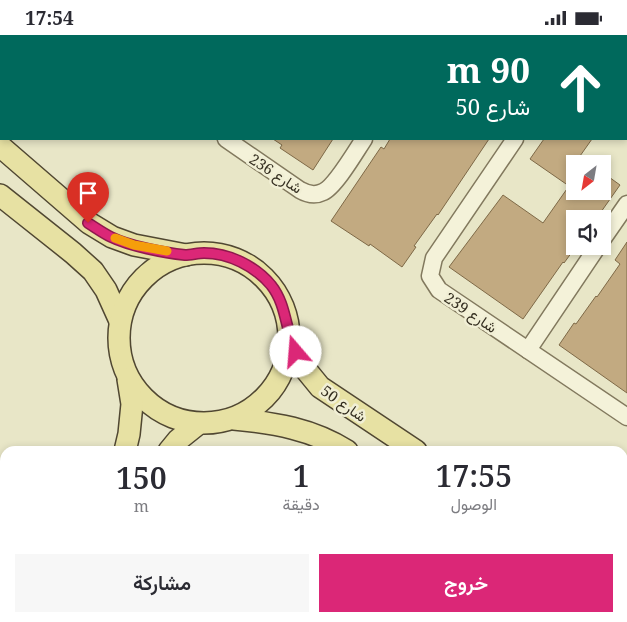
<!DOCTYPE html>
<html lang="ar">
<head>
<meta charset="utf-8">
<style>
  body { margin:0; font-family:"Noto Serif",Vazirmatn,serif; background:#f7f7f7; color:#2b2b33; direction:rtl; height:100vh; display:flex; flex-direction:column; font-size:19px; white-space:nowrap }
  * { box-sizing:border-box; margin:0 }
  p { font-size:16px; color:#7c7c81 }
  .icon { flex:none; width:28px; height:28px; fill:none; stroke:currentColor; stroke-width:2; stroke-linecap:round; stroke-linejoin:round }
  .map { position:relative; flex:1; overflow:hidden; direction:ltr }
  .sheet { position:absolute; left:0px; top:411px; width:628px; height:176px; display:flex; flex-direction:column; background:#fff; border-radius:15px 15px 0 0; box-shadow:0 2px 8px #0003; direction:rtl }
  .sheet>* { flex:none }
  .hud { position:absolute; left:0px; top:0px; width:628px; height:105px; box-shadow:0 2px 8px #0003; direction:rtl; background:#00695c; color:#fff; overflow:hidden }
  .needle { width:32px; rotate:211deg }
  .tools { position:absolute; left:566px; top:120px; display:grid; gap:10px }
  .tools a { display:grid; place-items:center; width:45px; height:45px; border-radius:0px; background:#fff; box-shadow:0 2px 8px #0003; font-size:25px }
  .pin { position:absolute; display:grid; place-items:center; width:42px; height:42px; color:#fff; margin:-51px -21px; border-radius:50% 50% 50% 0; rotate:-45deg; box-shadow:0 0 5px #0007 }
  .pin .icon { rotate:45deg }
  .me { position:absolute; width:55px; margin:-28px; rotate:342deg; stroke-linejoin:round; filter:drop-shadow(0 0 4px #0008) }
  .turn { display:flex; align-items:center; gap:18px; height:105px; padding:0 15px; font-size:22px }
  .turn .icon { width:65px; height:65px; stroke-width:2.5 }
  .turn b { display:block; font-size:35px; line-height:42px }
  .eta { display:flex; justify-content:space-evenly; align-items:center; height:85px; text-align:center }
  .eta b { font-size:30px; font-weight:600; line-height:35px }
  .cta { display:flex; gap:10px; margin-top:auto; padding:10px 15px }
  .cta a { flex:1; height:58px; border-radius:0px; background:#db2777; color:#fff; font-size:20px; font-weight:600; line-height:58px; text-align:center }
  .cta a+a { background:#f7f7f7; color:#2b2b33 }
  .status { display:flex; justify-content:space-between; align-items:center; height:35px; padding:0 25px; background:#fff; direction:ltr }
  .status svg { height:14px; fill:currentColor }
  .map>svg:first-child { display:block }
  .building { fill:#c2aa81; stroke:#7e6947 }
  .lines { fill:none; stroke-linecap:round; stroke-linejoin:round }
  .minor-casing { stroke:#82795e; stroke-width:19 }
  .major-casing { stroke:#504732; stroke-width:24 }
  .minor { stroke:#f4f2d9; stroke-width:16 }
  .major { stroke:#e7e1a3; stroke-width:21 }
  .route-casing { stroke:#8e194d; stroke-width:12 }
  .route { stroke:#db2777; stroke-width:9 }
  .slow { stroke:#f59e0b; stroke-width:9 }
  .labels { text-anchor:middle; dominant-baseline:central; stroke-width:5; stroke-linejoin:round; paint-order:stroke }
  .street-label { font-size:15px; fill:#342e20; stroke:#f1efd5 }
</style>
</head>
<body>
<div class="status"><b>17:54</b><svg viewBox="0 0 49 12"><path d="M0 12V9h3v3zM5 12V6h3v6zM10 12V3h3v9zM15 12V0h3v12zM26 1h20v11H26zM47 4h2v5h-2z"/></svg></div>
<div class="map">
<svg width="627" height="587" viewBox="0 0 627 587">
  <rect width="100%" height="100%" fill="#e8e6c7"/>
  <g class="building">
    <path d="M273 104H333L313 135 280 113 282 110Z"/>
    <path d="M390 104H489L438 180 437 179 414 211 416 212 402 232 370 209 369 211 331 186 381 112 384 114Z"/>
    <path d="M544 104H592L580 121 590 129H575V156H602V137L620 150 596 184H575V213L564 228 563 227 523 284 449 232 503 160 543 188 569 151 530 124Z"/>
    <path d="M627 207V358L559 310 574 288 576 289 596 261 597 262 620 229 615 225Z"/>
  </g>
  <g class="lines">
    <defs>
      <g id="minor">
        <path d="M429 0 431 1"/>
        <path d="M581 0 583 1"/>
        <path d="M119 1V0"/>
        <path d="M273 1 274 0"/>
        <path d="M626 32 627 33"/>
        <path d="M0 53 1 54"/>
        <path d="M0 68 1 66"/>
        <path d="M226 104 300 155C307 159 315 161 323 157 335 152 356 116 364 104"/>
        <path d="M515 104 434 223 430 241 439 255 627 382"/>
        <path d="M602 205 627 169"/>
        <path d="M528 315 598 211"/>
        <path d="M46 587 48 582"/>
      </g>
      <g id="major">
        <path d="M0 111 89 188 112 202 134 210 186 220"/>
        <path d="M0 160 73 218 93 236 106 255 120 286"/>
        <circle cx="204" cy="303" r="85"/>
        <path d="M290 304 302 330 320 352 416 416"/>
        <path d="M234 384C275 388 312 394 347 416"/>
        <path d="M125 416 129 399 132 369 128 344"/>
        <path d="M169 416 178 405 198 389"/>
        <path d="M622 552 627 555"/>
        <path d="M603 582 610 587"/>
        <path d="M60 587 61 582"/>
        <path d="M98 587 99 582"/>
      </g>
    </defs>
    <use href="#minor" class="minor-casing"/>
    <use href="#major" class="major-casing"/>
    <use href="#minor" class="minor"/>
    <use href="#major" class="major"/>
  </g>
  <g class="lines">
    <defs>
      <path id="route" d="M88 188C96 193 103 198 111 202 129 211 165 218 185 220 191 220 198 218 204 218 229 218 255 231 271 250 287 270 285 295 296 317"/>
    </defs>
    <use href="#route" class="route-casing"/>
    <use href="#route" class="route"/>
    <path class="slow" d="M115 203 134 210 167 216"/>
  </g>
  <g class="labels">
    <g class="street-label">
      <text transform="translate(276 138) rotate(33)">شارع 236</text>
      <text transform="translate(471 277) rotate(34)">شارع 239</text>
      <text transform="translate(344 368) rotate(35)">شارع 50</text>
    </g>
  </g>
</svg>
<div class="tools">
<a><svg class="needle" viewBox="-14 -14 28 28"><path d="M0-13l5 13h-10z" fill="#e53935"/><path d="M0 13l5-13h-10z" fill="#7c7c81"/></svg></a>
<a><svg class="icon" aria-label="sound" viewBox="0 0 24 24"><path d="M4 9h4l5-4v14l-5-4H4zM17 9q2 3 0 6"/></svg></a>
</div>
<div class="pin" style="left:88px;top:188px;background:#d93025"><svg class="icon" aria-label="arrive" viewBox="0 0 24 24"><path d="M6 21V4h12l-3 4 3 4H6"/></svg></div>
<svg class="me" style="left:296px;top:317px" viewBox="-20 -20 40 40"><circle r="19" fill="#fff"/><path d="M0-13L10 11 0 6-10 11z" fill="#db2777"/></svg>
<div class="hud">
<div class="turn"><svg class="icon" aria-label="ahead" viewBox="0 0 24 24"><path d="M12 20V5M6 11l6-6 6 6"/></svg><div><b>90 m</b>شارع 50</div></div>
</div>
<section class="sheet">
<div class="eta">
<div><b>17:55</b><p>الوصول</p></div>
<div><b>1</b><p>دقيقة</p></div>
<div><b>150</b><p>m</p></div>
</div>
<div class="cta"><a>خروج</a><a>مشاركة</a></div>
</section>
</div>
</body>
</html>
